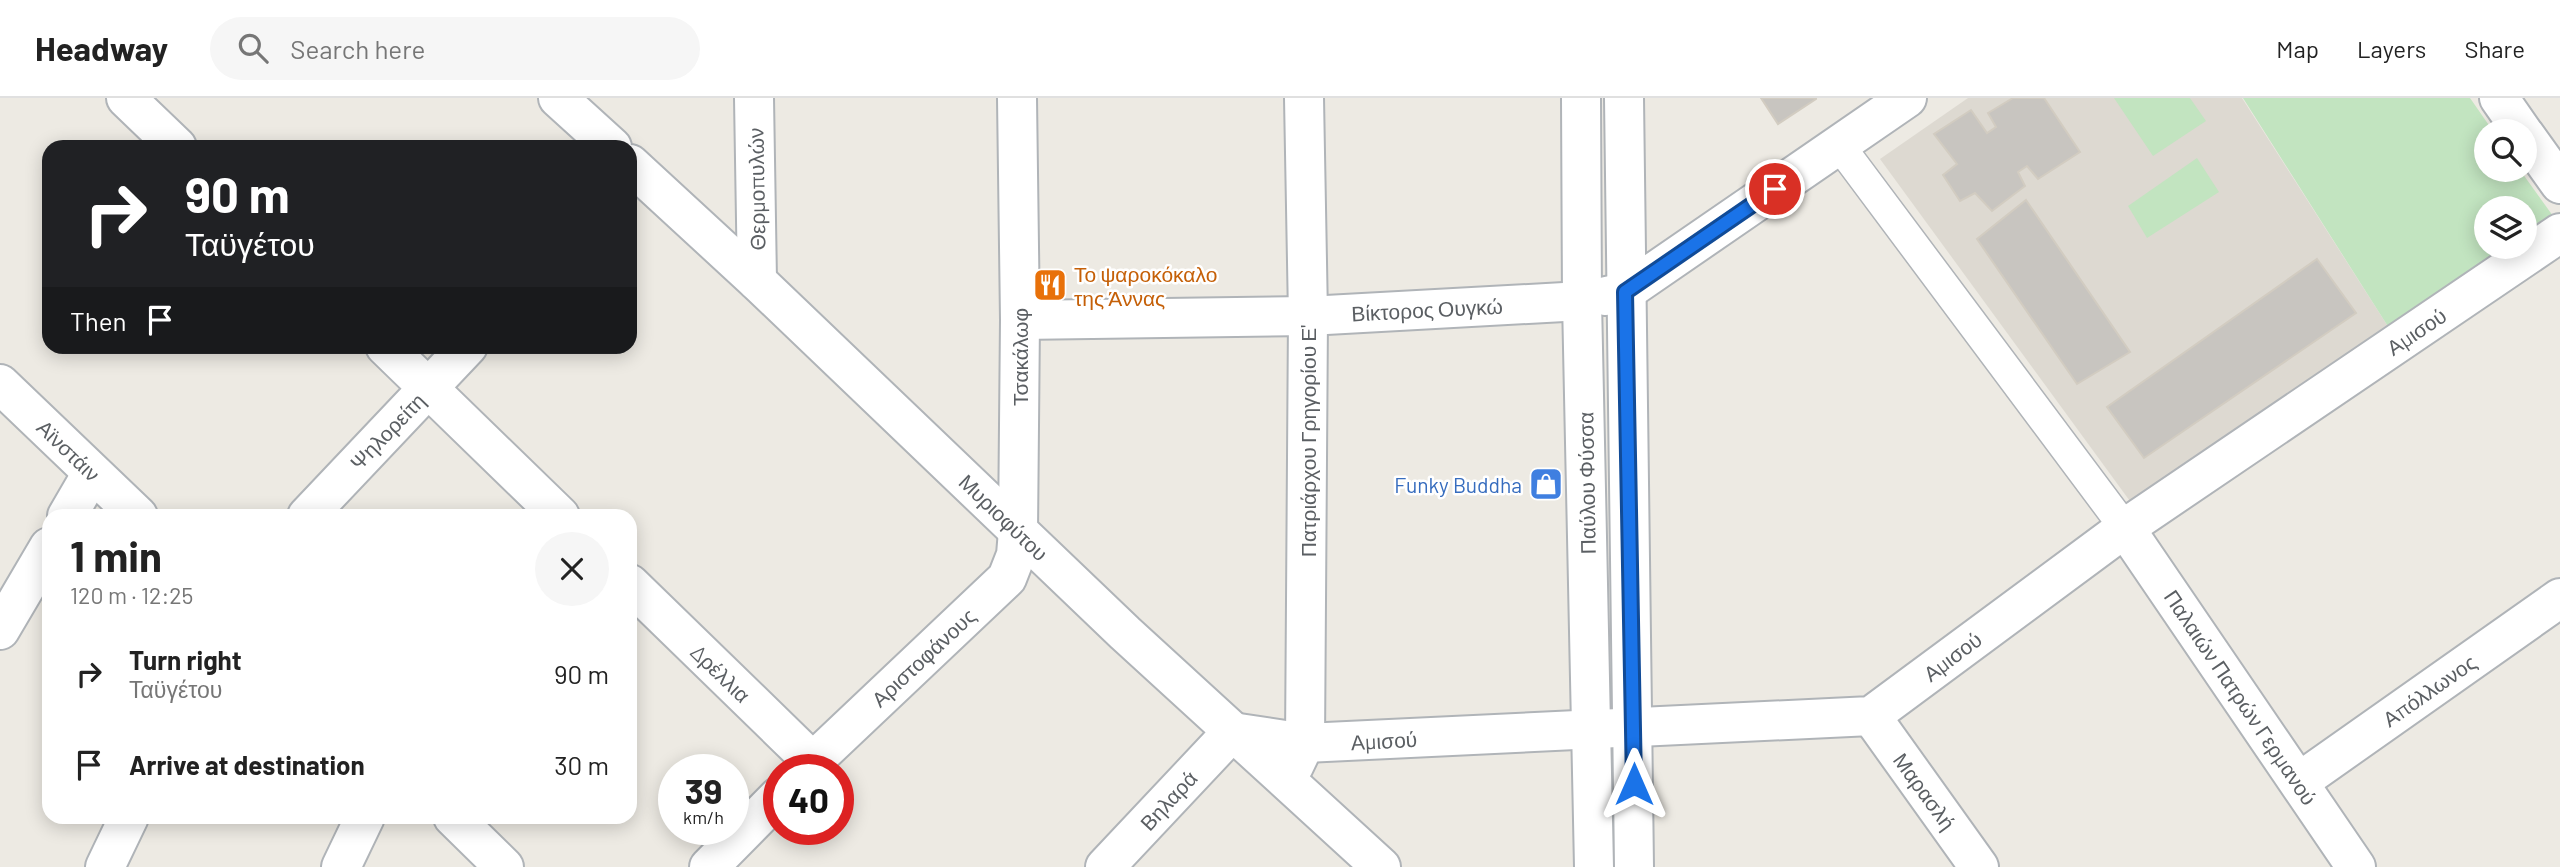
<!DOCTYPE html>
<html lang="en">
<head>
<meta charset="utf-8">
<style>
  body { margin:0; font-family:Barlow,sans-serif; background:#f6f6f6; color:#222; height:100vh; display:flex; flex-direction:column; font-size:26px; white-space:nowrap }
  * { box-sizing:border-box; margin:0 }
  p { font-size:23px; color:#767676 }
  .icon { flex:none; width:38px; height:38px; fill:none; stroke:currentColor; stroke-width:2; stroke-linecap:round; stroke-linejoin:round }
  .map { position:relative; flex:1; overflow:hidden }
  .sheet { position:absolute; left:42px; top:411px; width:595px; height:315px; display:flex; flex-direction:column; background:#fff; border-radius:21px; box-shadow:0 4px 18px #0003 }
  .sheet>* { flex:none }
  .top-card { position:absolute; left:42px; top:42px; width:595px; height:214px; border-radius:21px; box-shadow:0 4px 18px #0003; background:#202124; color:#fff; overflow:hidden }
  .controls { position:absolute; left:2474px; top:21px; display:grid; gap:14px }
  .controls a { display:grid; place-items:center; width:63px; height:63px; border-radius:50%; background:#fff; box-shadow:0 4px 18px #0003; font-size:35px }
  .speed { position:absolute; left:658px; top:656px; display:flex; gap:14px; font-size:35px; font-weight:700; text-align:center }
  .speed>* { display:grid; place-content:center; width:91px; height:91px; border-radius:50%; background:#fff; box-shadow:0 4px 18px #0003; line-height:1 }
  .speed small { font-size:18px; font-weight:400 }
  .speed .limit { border:10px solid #d22; background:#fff; color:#111 }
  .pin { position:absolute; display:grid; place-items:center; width:60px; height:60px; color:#fff; margin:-30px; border:4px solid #fff; border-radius:50%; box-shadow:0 2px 7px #0007 }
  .me { position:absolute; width:77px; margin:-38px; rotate:0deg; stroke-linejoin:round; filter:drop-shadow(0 0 5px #0008) }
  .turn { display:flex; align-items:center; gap:24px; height:147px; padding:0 28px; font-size:32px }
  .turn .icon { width:91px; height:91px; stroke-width:2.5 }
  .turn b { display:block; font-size:49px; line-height:60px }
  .then { display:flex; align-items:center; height:66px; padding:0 28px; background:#0003; gap:14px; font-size:26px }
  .round { display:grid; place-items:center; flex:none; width:74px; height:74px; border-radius:37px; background:#f6f6f6 }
  .head { display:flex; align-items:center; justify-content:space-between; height:119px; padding:0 28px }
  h1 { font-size:42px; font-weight:700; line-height:52px }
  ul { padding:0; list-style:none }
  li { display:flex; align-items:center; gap:21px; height:91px; padding:0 28px }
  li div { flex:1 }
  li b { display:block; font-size:26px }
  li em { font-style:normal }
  header { display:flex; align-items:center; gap:42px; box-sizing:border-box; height:98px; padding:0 35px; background:#fff; border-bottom:2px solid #e0e0e0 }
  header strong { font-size:33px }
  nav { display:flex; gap:38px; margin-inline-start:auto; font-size:24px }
  .search { width:490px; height:63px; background:#f6f6f6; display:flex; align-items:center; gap:18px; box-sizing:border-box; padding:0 24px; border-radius:38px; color:#767676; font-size:26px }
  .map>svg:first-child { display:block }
  .education { fill:#ddd9d1 }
  .green { fill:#c2e4c0 }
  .building { fill:#c8c5c0; stroke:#d2ccc1; stroke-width:2 }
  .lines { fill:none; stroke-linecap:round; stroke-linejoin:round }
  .pedestrian-casing { stroke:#b0b4b8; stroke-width:33 }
  .minor-casing { stroke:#b0b4b8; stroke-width:42 }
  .tertiary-casing { stroke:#b0b4b8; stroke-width:42 }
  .pedestrian { stroke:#fff; stroke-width:30 }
  .minor { stroke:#fff; stroke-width:38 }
  .tertiary { stroke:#fff; stroke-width:38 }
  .route-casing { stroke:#114b97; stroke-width:18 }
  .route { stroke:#1a73e8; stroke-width:12 }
  .labels { text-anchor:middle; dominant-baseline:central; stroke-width:5; stroke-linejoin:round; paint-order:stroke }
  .street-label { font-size:21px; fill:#5b5f63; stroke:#fff }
  .food-label { font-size:21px; fill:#c56008; stroke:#fff; text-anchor:start }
  .shop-label { font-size:21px; fill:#366cbe; stroke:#fff; text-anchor:end }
</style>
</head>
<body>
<header>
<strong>Headway</strong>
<div class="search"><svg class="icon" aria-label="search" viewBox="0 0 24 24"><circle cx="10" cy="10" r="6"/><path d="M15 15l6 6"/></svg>Search here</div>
<nav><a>Map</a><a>Layers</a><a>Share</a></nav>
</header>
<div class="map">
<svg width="2560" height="769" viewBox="0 0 2560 769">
  <rect width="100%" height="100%" fill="#edeae3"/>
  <path class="education" d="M1968 0H2242L2389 230 2135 410 1880 61Z"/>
  <g class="green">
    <path d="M2114 0H2190L2206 23 2153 58Z"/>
    <path d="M2243 0H2470L2493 33H2487V72H2520L2553 118 2525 137V110H2487V149H2508L2389 230Z"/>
    <path d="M2197 60 2219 94 2147 140 2128 108Z"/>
  </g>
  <g class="building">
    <path d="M1761 0H1816V1L1778 26Z"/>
    <path d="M2013 0H2044L2080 54 2038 81 2027 68 2018 74 2025 88 1992 113 1975 95 1960 103 1943 77 1957 66 1934 36 1971 12 1987 35 1996 29 1988 15Z"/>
    <path d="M2026 102 2130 254 2077 286 1977 141Z"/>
    <path d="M2317 161 2356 215 2144 360 2107 309Z"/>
  </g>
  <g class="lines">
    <defs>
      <path id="pedestrian" d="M1839 47 2125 430"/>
      <g id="minor">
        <path d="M126 0 177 49"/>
        <path d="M558 0 612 49"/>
        <path d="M754 0 757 183"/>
        <path d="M2499 0 2522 33"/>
        <path d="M2525 37 2560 86"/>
        <path d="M630 66 757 183 1125 535 1381 769"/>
        <path d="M1020 222 1308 218 1582 203"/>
        <path d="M385 248 560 418"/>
        <path d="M0 286 138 418"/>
        <path d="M67 418 92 375"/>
        <path d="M307 418 468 248"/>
        <path d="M2125 430 2356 769"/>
        <path d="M630 486 812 663"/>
        <path d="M0 532 49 449"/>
        <path d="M1871 618 1979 769"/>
        <path d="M1294 668 1305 645 1308 218 1304 0"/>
        <path d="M804 672 1007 480 1016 457 1018 433 1020 222 1017 0"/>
        <path d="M2299 684 2560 500"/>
        <path d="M453 719 504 769"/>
        <path d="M105 769 129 719"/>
        <path d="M341 769 365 719"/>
        <path d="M709 769 779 698"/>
        <path d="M1105 769 1232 634 1305 645 1871 618 2125 430 2560 135"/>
      </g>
      <g id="tertiary">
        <path d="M1581 0 1582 203 1594 769"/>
        <path d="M1624 0 1634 769"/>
        <path d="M1606 198 1625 194 1907 0"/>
      </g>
    </defs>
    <use href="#pedestrian" class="pedestrian-casing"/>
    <use href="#minor" class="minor-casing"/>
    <use href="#tertiary" class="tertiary-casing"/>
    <use href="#pedestrian" class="pedestrian"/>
    <use href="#minor" class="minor"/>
    <use href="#tertiary" class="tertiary"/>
  </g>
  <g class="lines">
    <defs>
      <path id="route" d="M1634 686 1625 194 1775 91"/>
    </defs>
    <use href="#route" class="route-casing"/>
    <use href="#route" class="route"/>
  </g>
  <defs>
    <symbol id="restaurant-square" viewBox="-11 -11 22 22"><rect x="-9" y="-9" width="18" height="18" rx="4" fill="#e8710a" stroke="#fff"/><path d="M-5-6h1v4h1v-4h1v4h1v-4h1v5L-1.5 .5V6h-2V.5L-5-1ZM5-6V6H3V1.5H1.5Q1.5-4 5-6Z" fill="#fff"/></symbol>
    <symbol id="shop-square" viewBox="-11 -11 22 22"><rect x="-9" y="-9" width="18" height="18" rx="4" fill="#3f7fe0" stroke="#fff"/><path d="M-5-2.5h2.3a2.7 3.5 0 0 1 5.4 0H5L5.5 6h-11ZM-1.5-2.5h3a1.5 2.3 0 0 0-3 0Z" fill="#fff"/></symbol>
  </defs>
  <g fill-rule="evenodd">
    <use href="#restaurant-square" x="1031" y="168" width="38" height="38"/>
    <use href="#shop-square" x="1527" y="367" width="38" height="38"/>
  </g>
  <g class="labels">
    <g class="street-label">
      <text transform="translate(756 91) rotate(-91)">Θερμοπυλών</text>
      <text transform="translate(1427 211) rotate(-3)">Βίκτορος Ουγκώ</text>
      <text transform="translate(2416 233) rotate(-34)">Αμισού</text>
      <text transform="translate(1019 259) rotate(-90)">Τσακάλωφ</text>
      <text transform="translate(387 333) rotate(-46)">Ψηλορείτη</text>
      <text transform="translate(1307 343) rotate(-90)">Πατριάρχου Γρηγορίου Ε'</text>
      <text transform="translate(69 352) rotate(44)">Αϊνστάιν</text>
      <text transform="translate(1586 385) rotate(-91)">Παύλου Φύσσα</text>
      <text transform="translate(1004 419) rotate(44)">Μυριοφύτου</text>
      <text transform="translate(1952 558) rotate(-37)">Αμισού</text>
      <text transform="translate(923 559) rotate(-43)">Αριστοφάνους</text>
      <text transform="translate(721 575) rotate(44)">Δρέλλια</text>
      <text transform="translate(2429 592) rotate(-35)">Απόλλωνος</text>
      <text transform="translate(2241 599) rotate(56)">Παλαιών Πατρών Γερμανού</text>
      <text transform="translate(1384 642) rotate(-3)">Αμισού</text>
      <text transform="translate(1925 693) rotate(54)">Μαρασλή</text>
      <text transform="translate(1168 702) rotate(-47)">Βηλαρά</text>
    </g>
    <g class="food-label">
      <text x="1074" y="175">Το ψαροκόκαλο<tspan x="1074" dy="24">της Άννας</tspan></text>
    </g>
    <g class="shop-label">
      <text x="1522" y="386">Funky Buddha</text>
    </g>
  </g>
</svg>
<div class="controls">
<a><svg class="icon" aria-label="search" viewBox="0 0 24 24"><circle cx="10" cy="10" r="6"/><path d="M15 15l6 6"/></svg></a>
<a><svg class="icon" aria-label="layers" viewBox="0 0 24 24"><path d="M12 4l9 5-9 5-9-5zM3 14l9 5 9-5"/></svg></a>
</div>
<div class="speed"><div>39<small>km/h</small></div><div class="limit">40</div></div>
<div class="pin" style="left:1775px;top:91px;background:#d93025"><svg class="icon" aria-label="arrive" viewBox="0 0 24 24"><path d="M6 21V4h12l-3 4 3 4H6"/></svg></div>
<svg class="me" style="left:1634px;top:686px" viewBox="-20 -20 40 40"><path d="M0-17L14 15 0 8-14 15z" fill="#1a73e8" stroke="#fff" stroke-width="4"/></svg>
<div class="top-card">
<div class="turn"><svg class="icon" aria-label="right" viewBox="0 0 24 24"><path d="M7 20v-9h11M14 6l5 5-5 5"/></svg><div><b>90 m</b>Ταϋγέτου</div></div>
<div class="then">Then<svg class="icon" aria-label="arrive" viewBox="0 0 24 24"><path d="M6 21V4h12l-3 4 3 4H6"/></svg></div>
</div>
<section class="sheet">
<div class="head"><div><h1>1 min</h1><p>120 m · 12:25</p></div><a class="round"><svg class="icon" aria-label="close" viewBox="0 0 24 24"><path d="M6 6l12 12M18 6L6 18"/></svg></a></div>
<ul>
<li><svg class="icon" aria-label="right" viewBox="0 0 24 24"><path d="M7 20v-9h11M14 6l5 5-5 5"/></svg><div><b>Turn right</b><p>Ταϋγέτου</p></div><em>90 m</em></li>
<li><svg class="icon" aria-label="arrive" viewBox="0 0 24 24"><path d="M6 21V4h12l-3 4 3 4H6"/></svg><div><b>Arrive at destination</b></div><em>30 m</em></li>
</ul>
</section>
</div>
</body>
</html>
